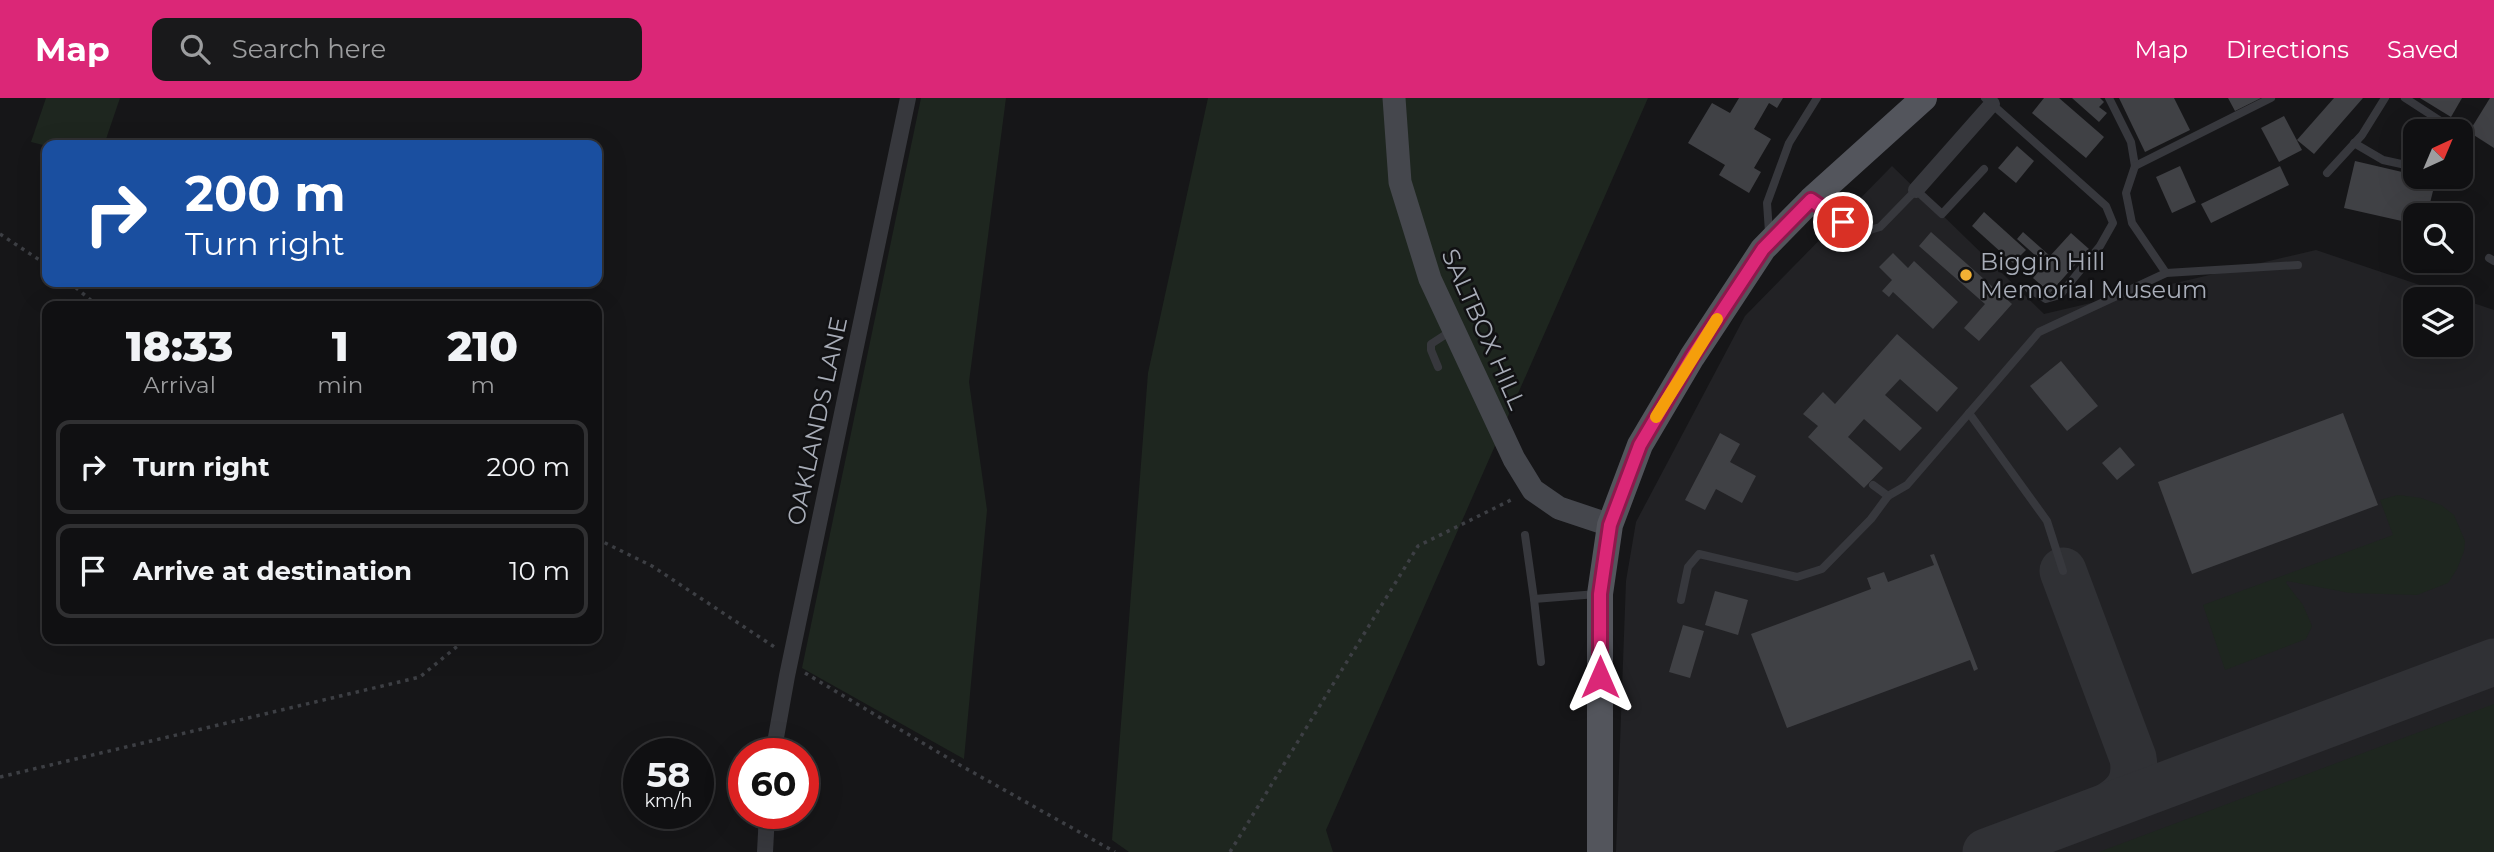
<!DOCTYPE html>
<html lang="en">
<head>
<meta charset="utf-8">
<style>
  body { margin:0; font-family:Montserrat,sans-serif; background:#19191b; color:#f1f3f6; height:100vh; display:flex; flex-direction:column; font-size:26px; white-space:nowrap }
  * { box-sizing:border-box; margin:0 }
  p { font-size:23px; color:#9c9d9f }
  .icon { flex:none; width:38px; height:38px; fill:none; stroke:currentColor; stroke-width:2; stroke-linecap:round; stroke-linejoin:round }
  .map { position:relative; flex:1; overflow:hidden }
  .side { position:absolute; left:42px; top:203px; width:560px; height:343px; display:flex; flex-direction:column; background:#101012; border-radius:14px; box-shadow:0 7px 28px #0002,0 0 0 2px #303032 }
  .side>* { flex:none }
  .top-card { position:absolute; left:42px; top:42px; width:560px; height:147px; border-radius:14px; box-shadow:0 7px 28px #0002,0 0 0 2px #303032; background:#1a4fa0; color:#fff; overflow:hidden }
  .needle { width:46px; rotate:44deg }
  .tools { position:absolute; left:2403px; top:21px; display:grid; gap:14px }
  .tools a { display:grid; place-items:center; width:70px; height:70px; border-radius:14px; background:#101012; box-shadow:0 7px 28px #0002,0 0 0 2px #303032; font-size:35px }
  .speed { position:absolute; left:623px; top:640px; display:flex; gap:14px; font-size:35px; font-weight:700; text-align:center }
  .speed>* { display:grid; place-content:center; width:91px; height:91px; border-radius:50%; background:#101012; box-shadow:0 7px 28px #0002,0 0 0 2px #303032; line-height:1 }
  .speed small { font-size:18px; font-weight:400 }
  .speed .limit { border:10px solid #d22; background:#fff; color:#111 }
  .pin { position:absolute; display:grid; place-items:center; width:60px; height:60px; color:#fff; margin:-30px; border:4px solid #fff; border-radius:50%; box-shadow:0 2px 7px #0007 }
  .me { position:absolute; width:77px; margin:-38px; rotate:0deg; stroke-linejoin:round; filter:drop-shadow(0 0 5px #0008) }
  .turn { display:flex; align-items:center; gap:24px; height:147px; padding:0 28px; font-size:32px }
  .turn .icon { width:91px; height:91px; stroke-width:2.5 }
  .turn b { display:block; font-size:49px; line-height:60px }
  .eta { display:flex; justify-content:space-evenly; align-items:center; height:119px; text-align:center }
  .eta b { font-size:42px; font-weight:800; line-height:49px }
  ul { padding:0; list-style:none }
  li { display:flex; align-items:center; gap:21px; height:94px; margin:0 14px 10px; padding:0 14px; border:4px solid #303032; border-radius:14px }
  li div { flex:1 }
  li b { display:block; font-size:26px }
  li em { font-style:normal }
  header { display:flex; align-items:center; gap:42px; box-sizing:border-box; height:98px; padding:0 35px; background:#db2777; color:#fff }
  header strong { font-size:33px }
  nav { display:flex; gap:38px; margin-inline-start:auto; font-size:24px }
  .search { width:490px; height:63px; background:#19191b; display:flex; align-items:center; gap:18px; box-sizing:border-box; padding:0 24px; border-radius:14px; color:#9c9d9f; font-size:26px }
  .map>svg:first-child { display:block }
  .built { fill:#222225; fill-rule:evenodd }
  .green { fill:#1e261f }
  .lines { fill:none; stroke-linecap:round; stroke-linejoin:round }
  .taxiway { stroke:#303135; stroke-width:47 }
  .building { fill:#404145 }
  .path { stroke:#3d3f44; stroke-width:3.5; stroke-dasharray:3.5 5; stroke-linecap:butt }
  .lane { stroke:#37383d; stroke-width:8 }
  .street { stroke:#37383d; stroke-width:16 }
  .secondary { stroke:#45474d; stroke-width:23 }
  .primary { stroke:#53555c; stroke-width:26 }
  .route-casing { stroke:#8e194d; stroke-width:18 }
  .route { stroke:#db2777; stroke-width:12 }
  .slow { stroke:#f59e0b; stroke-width:12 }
  .poi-dot { fill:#f2b134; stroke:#111113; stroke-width:2.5 }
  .labels { text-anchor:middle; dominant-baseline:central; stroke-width:5; stroke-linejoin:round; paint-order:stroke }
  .poi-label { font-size:24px; fill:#a8adb8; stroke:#111113; text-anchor:start }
  .street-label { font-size:24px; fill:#a8adb8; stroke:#111113 }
</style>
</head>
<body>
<header>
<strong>Map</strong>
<div class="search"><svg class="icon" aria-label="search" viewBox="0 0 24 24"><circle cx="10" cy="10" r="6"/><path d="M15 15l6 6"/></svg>Search here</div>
<nav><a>Map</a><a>Directions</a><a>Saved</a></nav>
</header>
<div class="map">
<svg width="2494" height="754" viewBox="0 0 2494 754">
  <rect width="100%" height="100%" fill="#161618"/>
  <path class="built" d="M1892 68 2044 216 2316 152 2494 212V754H1616L1626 483 1636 424 1745 218ZM2415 201H2460V247H2415Z"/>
  <g class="green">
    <path d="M46 0H120L104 47 47 48 31 44Z"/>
    <path d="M921 0H1006L969 284 987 412 964 661 802 570Z"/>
    <path d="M1208 0H1648L1326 732 1333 754H1129L1112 742 1148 275Z"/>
    <path d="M2398 397 2421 400 2441 407 2454 417 2465 443 2464 453 2457 471 2448 485 2417 497 2350 495 2287 483 2286 485 2303 507 2312 528 2306 541 2225 572 2203 507 2393 437 2380 402Z"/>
    <path d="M2494 606V754H2099Z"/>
  </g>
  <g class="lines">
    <g class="taxiway">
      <path d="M2063 473 2133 660C2137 683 2128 696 2110 707"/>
      <path d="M1986 754 2494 564"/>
    </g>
  </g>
  <g class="building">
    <path d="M1739 0H1783L1777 10 1769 5 1754 31 1771 41 1754 70 1761 74 1749 95 1719 77 1725 67 1688 45 1712 5 1730 15Z"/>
    <path d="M2044 0H2059L2104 39 2086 60 2032 15Z"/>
    <path d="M2072 0H2100L2104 4 2099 9 2107 15 2099 24Z"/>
    <path d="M2119 0H2174L2190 32 2145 54Z"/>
    <path d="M2228 0H2261L2235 13Z"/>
    <path d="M2334 0H2363L2314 56 2297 42Z"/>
    <path d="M2420 0H2462L2451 19Z"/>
    <path d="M2490 0H2494V50L2469 34Z"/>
    <path d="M2284 18 2302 52 2279 64 2261 30Z"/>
    <path d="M2017 48 2034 63 2016 85 1998 70Z"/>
    <path d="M2355 63 2415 77V79L2436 81 2427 117H2415V126L2344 110Z"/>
    <path d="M2180 68 2196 104 2172 115 2156 79Z"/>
    <path d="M2280 68 2289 87 2211 125 2201 106Z"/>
    <path d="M1984 114 2026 152 2013 165 1972 128Z"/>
    <path d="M1931 134 2012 206 1979 243 1964 230 1985 206 1919 148Z"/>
    <path d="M2023 134 2050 158 2071 135 2089 151 2050 195 2033 180 2045 166 2017 141Z"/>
    <path d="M1893 155 1908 170 1914 163 1958 204 1933 231 1893 194 1889 199 1882 193 1892 182 1879 169Z"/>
    <path d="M1897 236 1958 290 1937 314 1900 281 1885 297 1922 330 1900 353 1864 321 1848 339 1883 370 1864 390 1808 339 1818 328 1803 316 1823 294 1835 306Z"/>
    <path d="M2061 263 2098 308 2067 333 2030 288Z"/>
    <path d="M2343 315 2378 407 2192 476 2158 384Z"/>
    <path d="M1720 335 1740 346 1730 364 1756 378 1742 405 1716 391 1705 412 1685 402Z"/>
    <path d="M2120 349 2135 367 2117 382 2102 365Z"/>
    <path d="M1934 456 1978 571 1974 573 1970 562 1787 630 1751 536 1871 491 1867 480 1884 474 1888 484 1934 467 1930 457Z"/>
    <path d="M1715 493 1748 502 1738 537 1705 527Z"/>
    <path d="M1683 527 1704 533 1690 580 1669 574Z"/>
  </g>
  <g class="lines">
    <g class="path">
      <path d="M0 136 47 167"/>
      <path d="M69 184 98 208"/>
      <path d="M597 441 652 468 776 550"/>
      <path d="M805 575 958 666 1115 754"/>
      <path d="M0 679 420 579 466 541"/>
      <path d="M1230 754 1418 448 1515 400"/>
    </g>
    <g class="lane">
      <path d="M1985 0 2106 108 2113 125 2100 148 2060 197 2046 201 2029 191"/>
      <path d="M2109 0 2131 44 2135 68 2126 95 2132 125 2166 175"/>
      <path d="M2405 0 2439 22 2447 33"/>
      <path d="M2354 45 2383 62 2415 69"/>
      <path d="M2135 68 2271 0"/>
      <path d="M2327 75 2362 37 2385 0"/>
      <path d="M1813 103 1860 135 1880 129 1916 92 1942 116 1984 71"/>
      <path d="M1769 134 1767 105 1789 45 1817 0"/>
      <path d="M2489 160 2494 163"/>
      <path d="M1438 269 1431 252V246L1451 233"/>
      <path d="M1969 315 2047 423 2063 473"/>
      <path d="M1873 387 1888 398 1907 387 2039 234 2166 175 2298 167"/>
      <path d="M1525 437 1534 501"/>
      <path d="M1681 502 1688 469 1699 456 1797 479 1822 471 1871 421 1888 398"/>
      <path d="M1541 564 1534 501 1597 496"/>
    </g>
    <g class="street">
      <path d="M1916 92 1992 6"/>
      <path d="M773 656 787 578 908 0"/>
      <path d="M765 754 767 716"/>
    </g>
    <path class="secondary" d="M1394 0 1400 84 1430 181 1514 361 1533 392 1559 410 1610 427"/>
    <path class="primary" d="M1600 754V496L1610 427 1640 347 1692 259 1763 151 1811 102 1924 0"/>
  </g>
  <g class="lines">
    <defs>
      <path id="route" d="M1600 579V496L1610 427 1640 347 1692 259 1763 151 1811 102 1843 124"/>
    </defs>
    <use href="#route" class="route-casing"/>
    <use href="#route" class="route"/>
    <path class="slow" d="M1656 319 1717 221"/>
  </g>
  <circle class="poi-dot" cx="1966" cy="177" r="7"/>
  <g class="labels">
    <g class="poi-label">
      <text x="1980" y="163">Biggin Hill<tspan x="1980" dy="28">Memorial Museum</tspan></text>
    </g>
    <g class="street-label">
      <text transform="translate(1484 231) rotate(66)">SALTBOX HILL</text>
      <text transform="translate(817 323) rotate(-78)">OAKLANDS LANE</text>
    </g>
  </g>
</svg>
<div class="tools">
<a><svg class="needle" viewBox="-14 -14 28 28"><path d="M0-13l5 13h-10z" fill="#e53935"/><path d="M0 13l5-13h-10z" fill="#9c9d9f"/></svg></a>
<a><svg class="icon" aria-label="search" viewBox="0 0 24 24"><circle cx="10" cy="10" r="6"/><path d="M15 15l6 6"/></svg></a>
<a><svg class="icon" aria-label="layers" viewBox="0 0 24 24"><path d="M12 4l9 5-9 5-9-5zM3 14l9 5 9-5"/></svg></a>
</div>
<div class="speed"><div>58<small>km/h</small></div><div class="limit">60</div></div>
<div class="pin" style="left:1843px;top:124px;background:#d93025"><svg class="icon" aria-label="arrive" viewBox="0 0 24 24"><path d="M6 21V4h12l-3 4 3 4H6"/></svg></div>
<svg class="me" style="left:1600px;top:579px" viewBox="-20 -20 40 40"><path d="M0-17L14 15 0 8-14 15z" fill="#db2777" stroke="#fff" stroke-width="4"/></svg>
<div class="top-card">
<div class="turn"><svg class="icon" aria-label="right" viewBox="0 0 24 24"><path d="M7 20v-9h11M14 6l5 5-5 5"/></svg><div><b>200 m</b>Turn right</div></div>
</div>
<section class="side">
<div class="eta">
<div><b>18:33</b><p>Arrival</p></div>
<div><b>1</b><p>min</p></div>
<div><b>210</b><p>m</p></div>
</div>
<ul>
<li><svg class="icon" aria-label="right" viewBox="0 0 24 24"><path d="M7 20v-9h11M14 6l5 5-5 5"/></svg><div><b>Turn right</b></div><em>200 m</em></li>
<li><svg class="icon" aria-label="arrive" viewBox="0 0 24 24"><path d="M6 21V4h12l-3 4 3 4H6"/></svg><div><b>Arrive at destination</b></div><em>10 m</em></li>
</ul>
</section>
</div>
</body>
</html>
